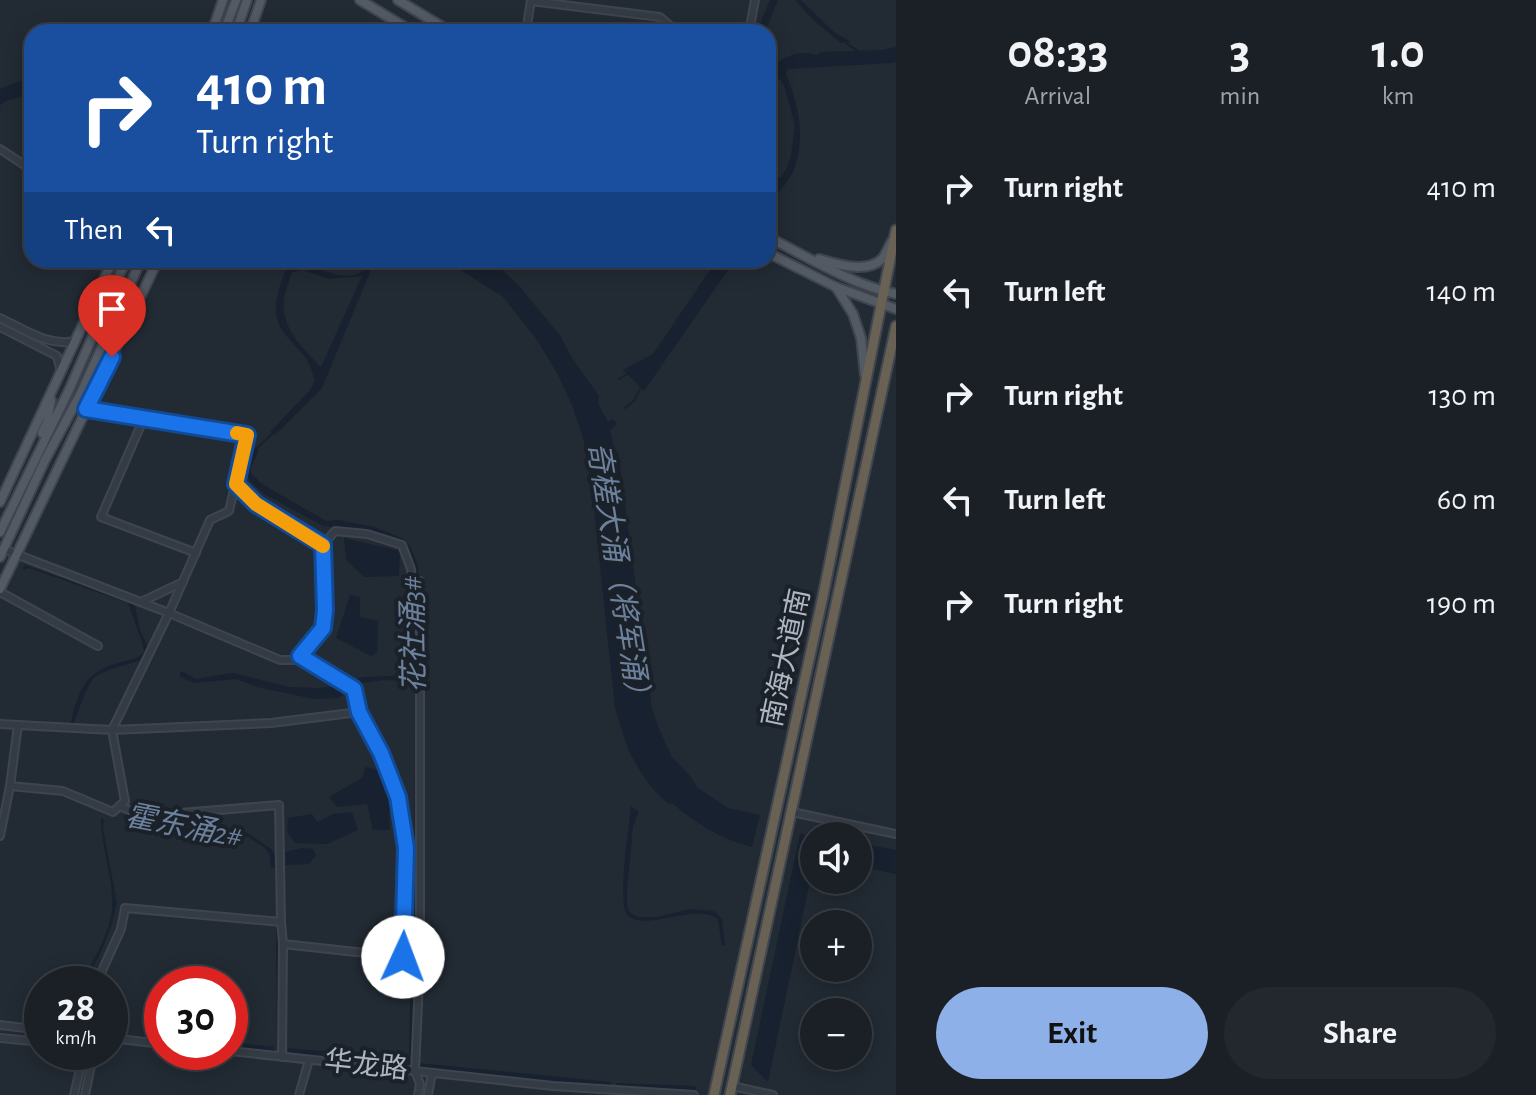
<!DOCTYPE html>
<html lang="en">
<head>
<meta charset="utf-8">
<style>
  body { margin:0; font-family:"Alegreya Sans","Noto Sans SC",sans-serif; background:#23282e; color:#f1f3f6; height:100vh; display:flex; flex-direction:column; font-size:30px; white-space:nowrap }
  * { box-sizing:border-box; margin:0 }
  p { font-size:26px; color:#9fa3a7 }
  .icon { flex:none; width:44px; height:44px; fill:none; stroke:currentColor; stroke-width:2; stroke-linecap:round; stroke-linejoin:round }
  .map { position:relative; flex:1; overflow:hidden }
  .details { display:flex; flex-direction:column; background:#1a2026; width:640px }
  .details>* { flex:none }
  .guide { position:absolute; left:24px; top:24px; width:752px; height:244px; border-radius:24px; box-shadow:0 4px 20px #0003,0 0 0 2px #383e43; background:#1a4fa0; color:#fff; overflow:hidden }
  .buttons { position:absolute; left:800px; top:822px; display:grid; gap:16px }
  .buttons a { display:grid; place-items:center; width:72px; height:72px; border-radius:50%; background:#1a2026; box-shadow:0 4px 20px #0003,0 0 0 2px #383e43; font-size:40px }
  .speed { position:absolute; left:24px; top:966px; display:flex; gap:16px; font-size:40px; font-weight:700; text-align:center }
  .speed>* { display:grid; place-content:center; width:104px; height:104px; border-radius:50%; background:#1a2026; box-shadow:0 4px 20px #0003,0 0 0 2px #383e43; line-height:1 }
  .speed small { font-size:20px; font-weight:400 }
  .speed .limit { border:12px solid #d22; background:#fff; color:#111 }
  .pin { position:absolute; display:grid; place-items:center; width:68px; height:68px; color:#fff; margin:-82px -34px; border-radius:50% 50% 50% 0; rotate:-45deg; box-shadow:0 0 8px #0007 }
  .pin .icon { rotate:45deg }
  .me { position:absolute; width:88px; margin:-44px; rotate:2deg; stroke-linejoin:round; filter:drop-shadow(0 0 6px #0008) }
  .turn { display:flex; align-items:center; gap:28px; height:168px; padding:0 40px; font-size:36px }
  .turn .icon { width:104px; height:104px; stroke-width:2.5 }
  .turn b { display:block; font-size:56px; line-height:68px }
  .then { display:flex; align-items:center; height:76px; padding:0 40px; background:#0003; gap:16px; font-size:30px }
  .eta { display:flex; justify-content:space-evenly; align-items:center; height:136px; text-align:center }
  .eta b { font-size:48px; font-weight:700; line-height:56px }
  .action { display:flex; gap:16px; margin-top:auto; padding:16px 40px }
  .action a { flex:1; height:92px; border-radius:48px; background:#8eb0e8; color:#111; font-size:32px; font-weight:700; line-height:92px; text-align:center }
  .action a+a { background:#23282e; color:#f1f3f6 }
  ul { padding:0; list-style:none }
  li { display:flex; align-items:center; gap:24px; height:104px; padding:0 40px }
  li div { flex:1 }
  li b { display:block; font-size:30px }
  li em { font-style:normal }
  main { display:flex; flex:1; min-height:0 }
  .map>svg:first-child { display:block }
  .water { fill:#18212f; fill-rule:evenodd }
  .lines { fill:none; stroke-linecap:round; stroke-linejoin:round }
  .stream { stroke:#18212f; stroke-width:2 }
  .minor-casing { stroke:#3f454e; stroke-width:10 }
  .major-casing { stroke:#3f454e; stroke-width:12 }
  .highway-casing { stroke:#40464f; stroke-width:13 }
  .minor { stroke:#353b44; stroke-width:6 }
  .major { stroke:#535a64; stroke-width:8 }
  .highway { stroke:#696153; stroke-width:9 }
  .route-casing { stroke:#114b97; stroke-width:20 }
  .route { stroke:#1a73e8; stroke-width:14 }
  .slow { stroke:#f59e0b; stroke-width:14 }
  .labels { text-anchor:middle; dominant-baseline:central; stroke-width:8; stroke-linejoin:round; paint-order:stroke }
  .street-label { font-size:28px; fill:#b0b6c1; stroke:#1b2129 }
  .water-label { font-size:30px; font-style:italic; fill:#6d819c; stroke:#1b2129 }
</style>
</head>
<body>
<main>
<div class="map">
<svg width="896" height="1095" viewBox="0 0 896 1095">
  <rect width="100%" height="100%" fill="#222a33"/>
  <g class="water">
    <path d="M770 0H778L765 32H758L759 26Z"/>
    <path d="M795 0H801L834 32 851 42 841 43 813 20Z"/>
    <path d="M896 47V62L891 63 788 69 786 74C799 105 807 142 792 174 786 185 776 195 768 204V181L781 177 787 167 791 156 795 125 784 85 768 65V55L777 63C792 53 802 51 817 55L821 52 882 50Z"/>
    <path d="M32 76V94L8 100 0 105V89Z"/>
    <path d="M289 260H305C321 273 361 288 371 260H375L322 388 275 435 270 432 310 390 315 380C312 372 310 364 305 357 294 342 275 330 276 309 276 292 284 276 289 260ZM303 270 329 279 362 276 321 367C304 350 280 327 284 300 285 292 289 283 291 275L293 272Z"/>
    <path d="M445 260H487L502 270 520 287 559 334 574 361 599 396 598 403 608 422 613 419 617 424 610 430 614 449 618 452 652 709 659 729 672 757 690 776 698 788 728 808 760 815 752 847C721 839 697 824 673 804L667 803 651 787 638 768 628 749 615 708 593 500 583 437 572 405 558 375 537 340 503 297Z"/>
    <path d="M714 260H735L644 391 623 370 653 354 712 267Z"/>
    <path d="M254 448 259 450 251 467V473L262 484 326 521 339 520 374 527 402 538 410 546 418 565 420 629 418 954 414 952 415 690 413 684 407 681 383 680 361 683 338 698 314 699 257 687 236 679 194 683 179 676 181 671 196 679 233 673 289 687 319 688 340 685 363 677 413 675 414 570 406 550 392 539 373 532 323 526 264 494 250 481 245 471Z"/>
    <path d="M344 538 400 551 399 576 364 577 346 560Z"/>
    <path d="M24 565 129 600 135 606 140 630 147 645 146 656 141 660 108 670 94 677 85 693 73 725H71V722C79 688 85 672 121 662 131 660 137 659 144 652L143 645 128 603 29 568 23 570Z"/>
    <path d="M350 595 360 597V617L378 621 377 653 371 656 336 638Z"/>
    <path d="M365 767 380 770 394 806 389 812 390 830H373L367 804 337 807 329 797 363 777Z"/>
    <path d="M631 806 639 812 633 826 627 891V907L630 913 638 917H658L689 909 714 911 722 919 725 945 722 946 718 919C693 900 628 942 624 905 621 877 628 835 631 806Z"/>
    <path d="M352 812 358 830 327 844 295 843 287 832 288 818 312 814 317 822 333 814Z"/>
    <path d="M124 815H131L198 830 242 829 271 849 274 853 275 867 271 868 269 853 264 847 241 833 198 834 124 819Z"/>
    <path d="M101 819H104L103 828 117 903 112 924 101 952 84 984H80C92 965 111 930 112 908 114 878 101 848 101 819Z"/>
    <path d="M800 834 814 837V869L811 876 768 1082 751 1065Z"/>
    <path d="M858 843 896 850V874L858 866Z"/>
    <path d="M302 848 313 849 316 855 309 864 286 865 285 852Z"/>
    <path d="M276 926H280L281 1040H277Z"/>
    <path d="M411 960 414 962 413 1057H409Z"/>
    <path d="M230 1042 274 1047 273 1053 230 1048Z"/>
    <path d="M288 1048 409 1059 413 1061V1067H407L288 1054Z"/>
    <path d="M418 1063 611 1082V1086L514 1079 431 1070 418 1067Z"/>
    <path d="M616 1083 695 1086 696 1089 695 1090 617 1086Z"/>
  </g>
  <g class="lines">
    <g class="stream">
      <path d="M846 43 858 51"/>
      <path d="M619 379 627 374"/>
      <path d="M625 408 634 401 642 385"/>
      <path d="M257 448 272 434"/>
    </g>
    <defs>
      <g id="minor">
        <path d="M531 1 660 17 674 29 691 32"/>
        <path d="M526 32 531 0"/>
        <path d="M749 32 755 0"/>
        <path d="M768 91 770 127 768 137"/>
        <path d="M0 149 32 170"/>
        <path d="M0 318C24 329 48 347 75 341"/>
        <path d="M0 327 57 356 61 372"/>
        <path d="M74 405 86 409 247 435 229 511 210 520 169 613 280 660H295L323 628 325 610 323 545 256 504 236 484"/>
        <path d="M144 418 101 517 196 553"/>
        <path d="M323 545 335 531 367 534 402 545 411 569 412 582 420 581V959"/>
        <path d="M3 549 169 613 112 730 271 723 359 712"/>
        <path d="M0 592 98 646"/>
        <path d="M141 602 183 582"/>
        <path d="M300 656 354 689 359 712 381 753 398 797 406 848 403 957"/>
        <path d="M0 724 18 725 10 786 0 836"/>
        <path d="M10 786 63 791 113 812 125 801 112 730 18 725"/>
        <path d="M119 806 145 816 279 805 281 922"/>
        <path d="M792 812 896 834"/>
        <path d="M96 984 121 929 125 908 281 922 283 944"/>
        <path d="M0 1025 42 1030"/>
        <path d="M0 1038 42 1042"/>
        <path d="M110 1038 162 1044"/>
        <path d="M230 1051 553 1086 694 1095"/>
        <path d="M282 1057 283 944 420 959 415 1071 420 1084 418 1095"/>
        <path d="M732 1086 773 1095"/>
        <path d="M74 1095 83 1055 79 1052"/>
        <path d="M85 1095 94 1052"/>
        <path d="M299 1095 309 1060"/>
        <path d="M428 1095 432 1073"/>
      </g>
      <g id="major">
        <path d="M360 0 413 32"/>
        <path d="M398 0 451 32"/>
        <path d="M212 32 223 0"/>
        <path d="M224 32 236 0"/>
        <path d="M236 32 247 0"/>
        <path d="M250 32 261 0"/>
        <path d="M768 237C810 258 850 284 896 294"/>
        <path d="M768 253 836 287 896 309"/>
        <path d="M819 259C837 264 866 274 882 259 886 254 889 246 892 241"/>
        <path d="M836 287 853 314 861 338 865 375"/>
        <path d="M42 433 47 422 51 400"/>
        <path d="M0 502 113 260"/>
        <path d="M0 532 70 388 126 260"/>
        <path d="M0 557 45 460 81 393 141 260"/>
        <path d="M0 589 158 260"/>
      </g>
      <g id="highway">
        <path d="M714 1095 823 596 896 230"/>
        <path d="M730 1095 896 326"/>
      </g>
    </defs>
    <use href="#minor" class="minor-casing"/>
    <use href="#major" class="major-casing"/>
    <use href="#highway" class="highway-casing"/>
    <use href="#minor" class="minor"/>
    <use href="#major" class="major"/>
    <use href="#highway" class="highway"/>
  </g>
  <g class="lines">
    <defs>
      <path id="route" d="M112 357 86 409 247 435 236 484 256 504 323 545 325 610 323 628 300 656 354 689 359 712 381 753 398 797 406 848 403 957"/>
    </defs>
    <use href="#route" class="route-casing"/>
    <use href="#route" class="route"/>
    <path class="slow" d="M237 433 247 435 236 484 256 504 323 546"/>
  </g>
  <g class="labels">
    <g class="street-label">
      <text transform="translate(787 658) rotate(-78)">南海大道南</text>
      <text transform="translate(366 1066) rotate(6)">华龙路</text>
    </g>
    <g class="water-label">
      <text transform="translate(618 576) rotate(81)">奇槎大涌（将军涌）</text>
      <text transform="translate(414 634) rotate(-91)">花社涌3#</text>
      <text transform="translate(184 827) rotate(11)">霍东涌2#</text>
    </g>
  </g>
</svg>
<div class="buttons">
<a><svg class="icon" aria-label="sound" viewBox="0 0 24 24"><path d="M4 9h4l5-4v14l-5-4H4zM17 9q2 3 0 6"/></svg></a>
<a>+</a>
<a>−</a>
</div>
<div class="speed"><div>28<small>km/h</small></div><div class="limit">30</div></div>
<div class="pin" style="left:112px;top:357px;background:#d93025"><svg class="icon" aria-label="arrive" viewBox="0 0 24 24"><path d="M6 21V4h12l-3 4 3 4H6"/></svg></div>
<svg class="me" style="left:403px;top:957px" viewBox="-20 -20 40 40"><circle r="19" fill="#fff"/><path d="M0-13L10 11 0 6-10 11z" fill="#1a73e8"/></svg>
<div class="guide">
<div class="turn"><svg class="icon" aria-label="right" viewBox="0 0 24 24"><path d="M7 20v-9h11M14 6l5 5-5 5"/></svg><div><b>410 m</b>Turn right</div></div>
<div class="then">Then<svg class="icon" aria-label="left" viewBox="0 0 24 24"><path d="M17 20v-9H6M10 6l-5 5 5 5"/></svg></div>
</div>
</div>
<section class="details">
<div class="eta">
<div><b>08:33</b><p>Arrival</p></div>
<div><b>3</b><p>min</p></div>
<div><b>1.0</b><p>km</p></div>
</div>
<ul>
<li><svg class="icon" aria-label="right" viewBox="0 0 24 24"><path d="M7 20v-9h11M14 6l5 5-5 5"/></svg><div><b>Turn right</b></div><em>410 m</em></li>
<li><svg class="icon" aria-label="left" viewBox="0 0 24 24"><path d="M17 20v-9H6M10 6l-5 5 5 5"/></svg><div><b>Turn left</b></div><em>140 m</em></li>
<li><svg class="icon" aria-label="right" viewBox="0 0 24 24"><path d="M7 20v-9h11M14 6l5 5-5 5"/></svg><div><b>Turn right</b></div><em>130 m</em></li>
<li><svg class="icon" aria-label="left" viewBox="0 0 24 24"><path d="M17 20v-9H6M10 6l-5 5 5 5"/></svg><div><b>Turn left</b></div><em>60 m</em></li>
<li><svg class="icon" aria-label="right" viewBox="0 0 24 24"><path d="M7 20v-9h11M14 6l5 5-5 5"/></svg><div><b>Turn right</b></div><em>190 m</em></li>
</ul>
<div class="action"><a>Exit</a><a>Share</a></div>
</section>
</main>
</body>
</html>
